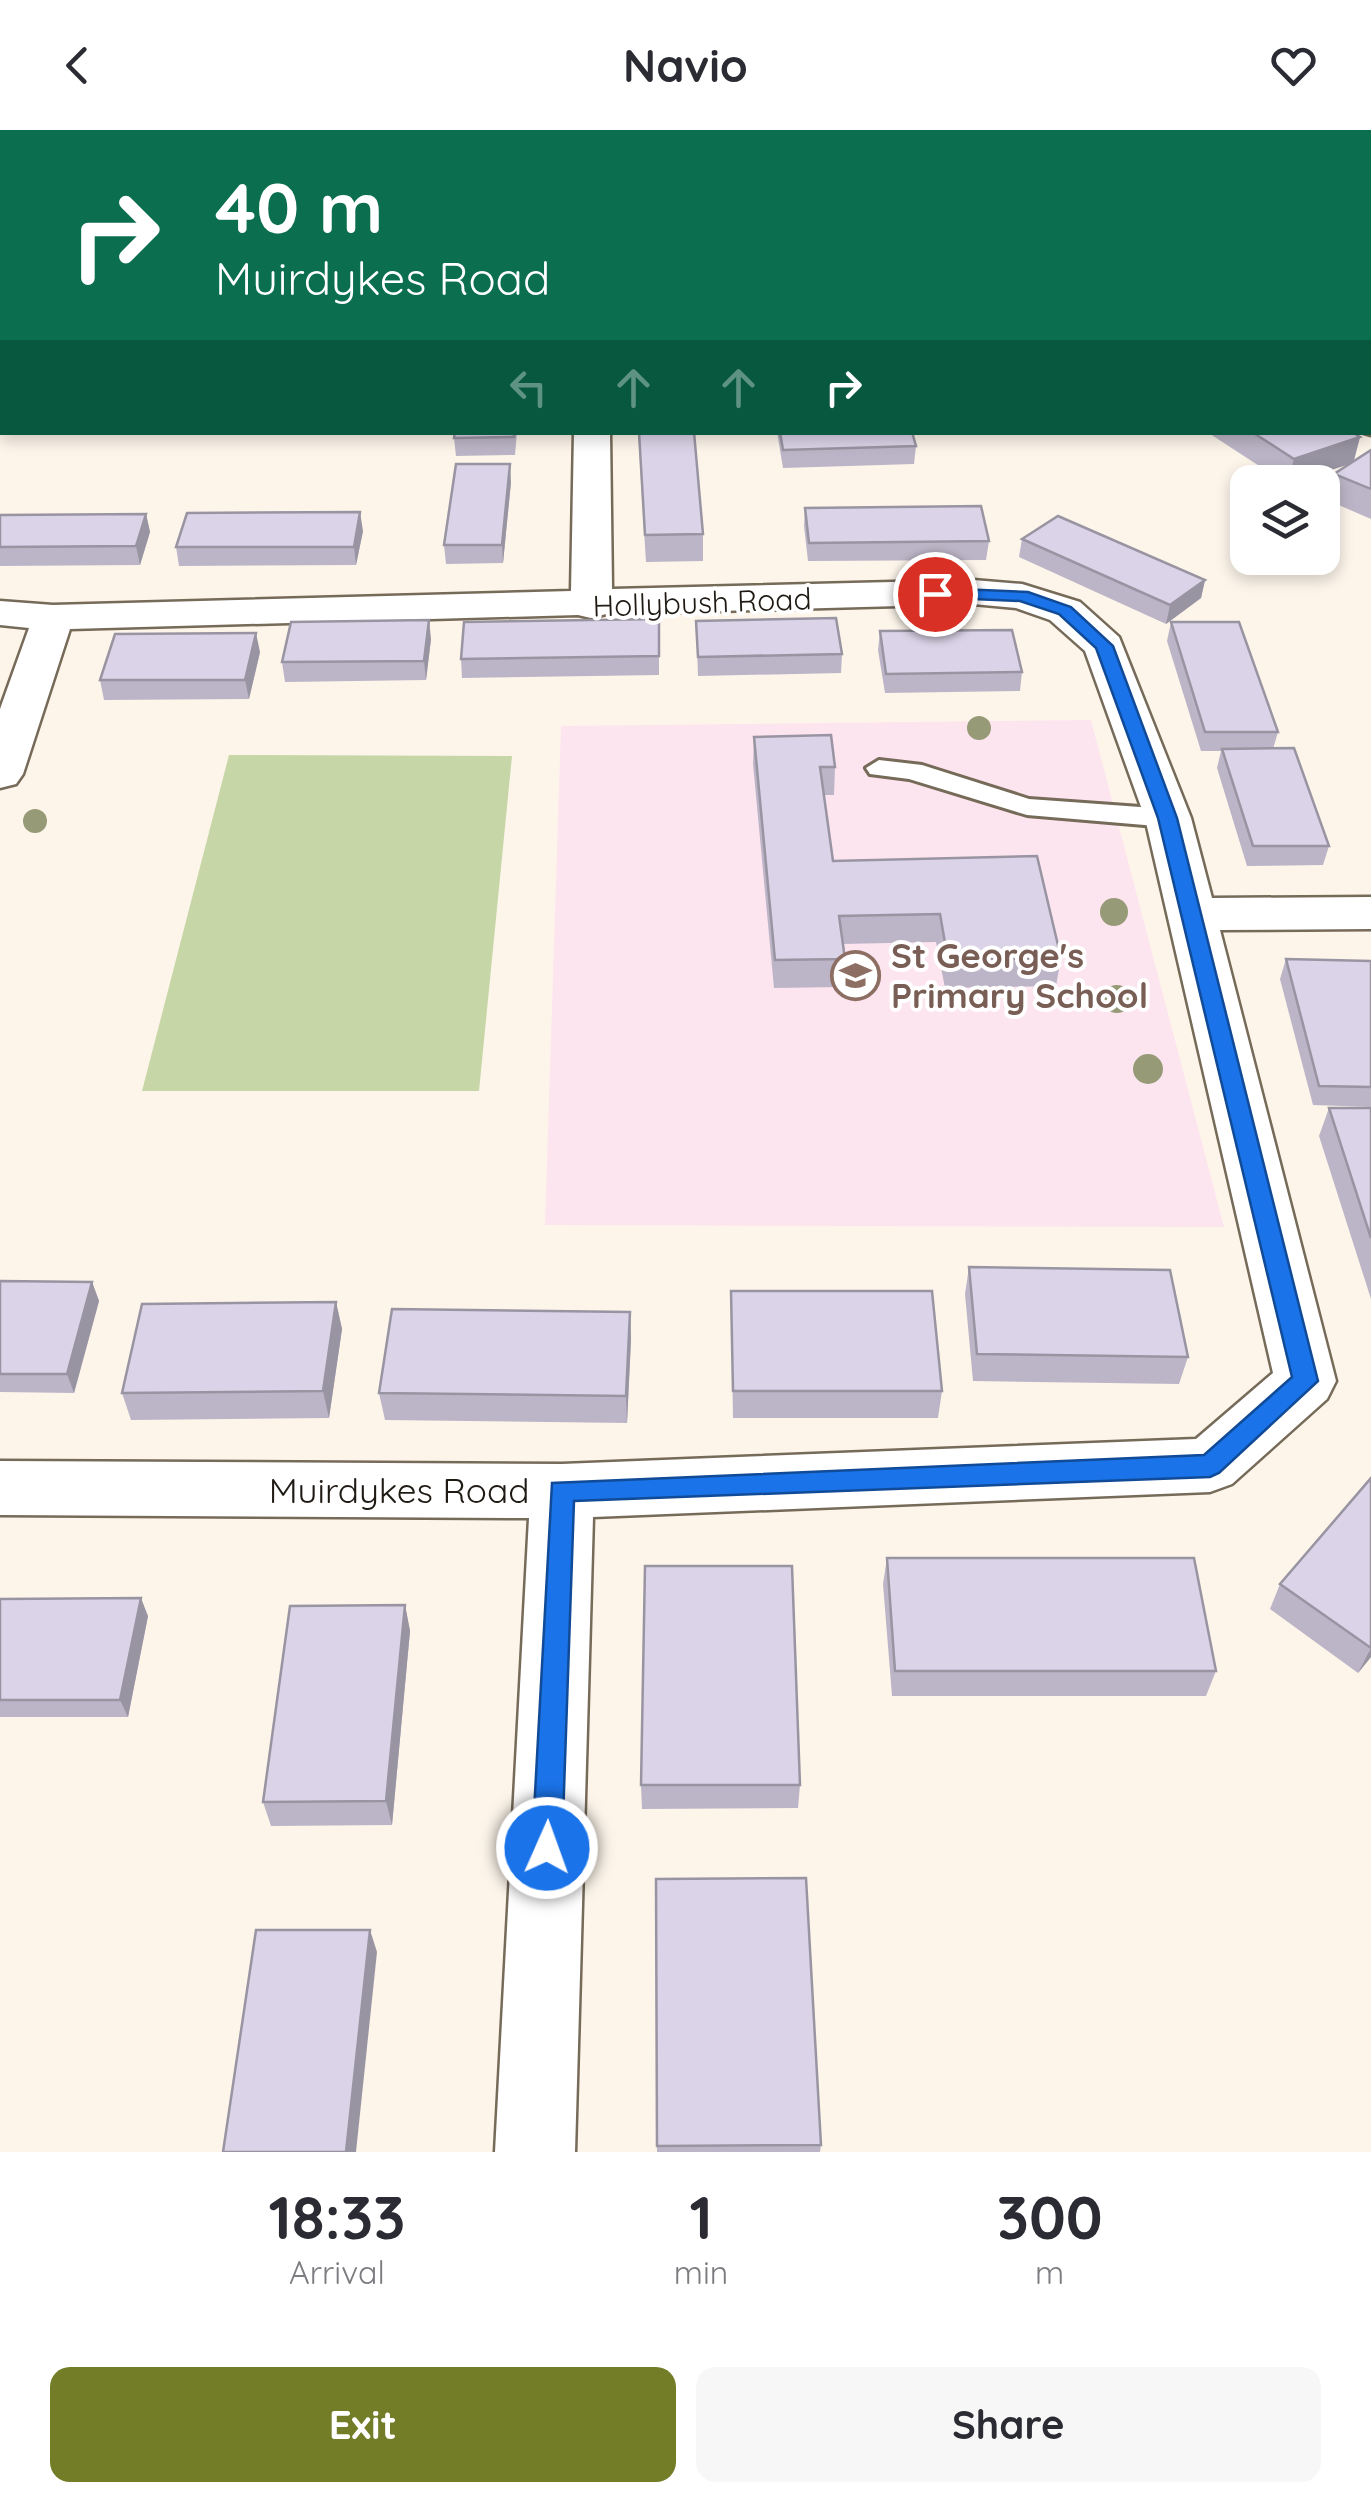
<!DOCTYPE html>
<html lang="en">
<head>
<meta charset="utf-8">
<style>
  body { margin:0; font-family:Quicksand,sans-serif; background:#f7f7f7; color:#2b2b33; height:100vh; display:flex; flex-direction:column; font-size:38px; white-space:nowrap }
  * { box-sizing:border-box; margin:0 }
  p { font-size:32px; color:#7c7c81 }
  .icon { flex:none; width:55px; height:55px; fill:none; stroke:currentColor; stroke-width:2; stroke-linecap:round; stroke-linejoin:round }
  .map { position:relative; height:2022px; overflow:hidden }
  .sheet { display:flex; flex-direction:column; background:#fff; flex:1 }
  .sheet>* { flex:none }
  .banner { position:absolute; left:0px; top:0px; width:1372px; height:305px; box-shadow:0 5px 15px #0003; background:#0b6e4f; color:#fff; overflow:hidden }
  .tools { position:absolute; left:1230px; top:335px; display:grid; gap:20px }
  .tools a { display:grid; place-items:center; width:110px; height:110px; border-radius:20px; background:#fff; box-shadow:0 5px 15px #0003; font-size:50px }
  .pin { position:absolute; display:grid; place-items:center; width:85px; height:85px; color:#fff; margin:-42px; border:5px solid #fff; border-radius:50%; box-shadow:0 2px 10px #0007 }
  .me { position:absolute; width:110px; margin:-55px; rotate:2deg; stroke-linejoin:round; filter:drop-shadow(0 0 8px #0008) }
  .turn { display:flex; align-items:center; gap:35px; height:210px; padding:0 50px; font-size:45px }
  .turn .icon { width:130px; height:130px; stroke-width:2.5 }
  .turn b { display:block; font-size:70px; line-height:85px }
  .lanes { display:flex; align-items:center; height:95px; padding:0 50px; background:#0003; justify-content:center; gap:50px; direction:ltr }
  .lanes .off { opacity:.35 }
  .eta { display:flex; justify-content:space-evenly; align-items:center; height:170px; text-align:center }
  .eta b { font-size:60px; font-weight:700; line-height:70px }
  .primary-button { display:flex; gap:20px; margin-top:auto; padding:20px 50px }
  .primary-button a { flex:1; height:115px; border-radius:20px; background:#737c27; color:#fff; font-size:40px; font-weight:700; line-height:115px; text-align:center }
  .primary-button a+a { background:#f7f7f7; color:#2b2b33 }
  header { display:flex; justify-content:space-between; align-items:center; height:130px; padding:0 50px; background:#fff; font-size:45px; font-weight:700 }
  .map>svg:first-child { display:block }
  .education { fill:#fde5ef }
  .green { fill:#c7d6a7 }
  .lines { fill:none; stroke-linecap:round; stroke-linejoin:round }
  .service-casing { stroke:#766a59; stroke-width:6 }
  .minor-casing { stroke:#766a59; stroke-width:5 }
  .path { stroke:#a7a097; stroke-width:4; stroke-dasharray:1 5; stroke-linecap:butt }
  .service { fill:#fff; fill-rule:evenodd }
  .minor { fill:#fff; fill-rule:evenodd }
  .tree { fill:#969a76 }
  .wall { fill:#bcb5c7 }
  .shaded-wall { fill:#9994a2 }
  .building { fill:#dbd3e7; stroke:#9994a2; stroke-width:2.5 }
  .route { fill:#1a73e8; stroke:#114b97; stroke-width:2.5 }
  .labels { text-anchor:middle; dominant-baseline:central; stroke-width:8; stroke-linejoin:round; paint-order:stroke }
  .far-street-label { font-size:30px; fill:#1f1a13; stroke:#fff }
  .education-label { font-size:35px; font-weight:bold; fill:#785e54; stroke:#fff; text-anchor:start }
  .street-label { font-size:35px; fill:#1f1a13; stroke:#fff }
</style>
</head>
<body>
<header><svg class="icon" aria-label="back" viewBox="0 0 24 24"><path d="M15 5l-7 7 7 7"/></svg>Navio<svg class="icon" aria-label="heart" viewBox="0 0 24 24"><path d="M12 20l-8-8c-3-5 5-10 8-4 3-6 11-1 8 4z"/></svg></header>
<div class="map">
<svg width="1371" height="2022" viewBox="0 0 1371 2022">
  <rect width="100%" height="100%" fill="#fdf5ea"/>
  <path class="education" d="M1091 590 1224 1097 545 1095 561 596Z"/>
  <g class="green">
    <path d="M0 0H1078L1079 2H2L0 55Z"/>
    <path d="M229 625 512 626 479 961H142Z"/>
  </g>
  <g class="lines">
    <defs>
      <g id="service">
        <rect x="1370" y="80" width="1" height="12"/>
        <path d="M879 630 922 635 1029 669 1168 679 1182 688 1168 697 1027 685 909 649 870 644 866 638Z"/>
      </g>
      <g id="minor">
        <path d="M1100 0H1130L1131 2H1102Z"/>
        <rect x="0" y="60" width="2" height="18"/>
        <rect x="1370" y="130" width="1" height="20"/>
        <path d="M0 221 2 222V243H0Z"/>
        <path d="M1370 282H1371V305L1361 302H1370Z"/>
        <path d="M574 302H610L612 459 973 450 1022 454 1080 472 1119 507 1191 688 1212 768 1371 767V799L1220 800 1336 1251 1327 1269 1232 1354 1210 1362 593 1387 575 2022H495L529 1388 0 1385V1331L562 1334 1196 1309 1273 1243 1145 688 1085 521 1050 490 1016 478 973 474 606 484 591 488 578 485 70 499 23 644 16 654 0 658V579L29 498 0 495V471L53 475 571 461Z"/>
      </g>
    </defs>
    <use href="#service" class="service-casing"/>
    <use href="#minor" class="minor-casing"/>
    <g class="path">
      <path d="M884 2 893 0"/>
      <path d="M1274 2 1283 0"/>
    </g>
    <use href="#service" class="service"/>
    <use href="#minor" class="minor"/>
  </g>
  <g class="tree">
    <circle cx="979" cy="598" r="12"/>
    <circle cx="35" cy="691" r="12"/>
    <circle cx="1114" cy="782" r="14"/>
    <circle cx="1117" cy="869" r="14"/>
    <circle cx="1148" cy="939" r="15"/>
  </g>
  <g class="wall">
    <rect x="0" y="76" width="2" height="37"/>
    <path d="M0 248 2 249V297L0 296Z"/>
    <path d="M517 302 515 325 456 326 454 308Z"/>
    <path d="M638 302 703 404V431L646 432Z"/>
    <path d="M777 302H912L916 316 914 334 783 338Z"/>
    <path d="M1207 302H1352L1360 307 1354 331 1371 320V389L1327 370 1334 344 1348 334 1294 352H1284Z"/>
    <path d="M511 352 503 433 446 434 444 415Z"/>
    <path d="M805 378 989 411 986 430 808 431 804 396Z"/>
    <path d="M146 384 150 402 140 435 0 436V385Z"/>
    <path d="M363 401 356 435 179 436 176 417Z"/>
    <path d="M1022 409 1205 450 1201 468 1166 494 1019 427Z"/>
    <path d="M659 489V545L462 548 461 529Z"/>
    <path d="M696 491 842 524 841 543 698 546Z"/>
    <path d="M1171 492 1278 602 1273 619 1329 716 1323 735 1247 736 1217 638 1221 621H1201L1167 511Z"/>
    <path d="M880 501 1022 542 1020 561 885 563 878 520Z"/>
    <path d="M431 509 426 550 285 552 282 532Z"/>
    <path d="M260 522 249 569 104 570 100 550Z"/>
    <path d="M754 607 835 637 834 665H824L833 731 1061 828 1056 856 945 858 936 812 842 814 845 829 842 857 774 858 753 634Z"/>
    <path d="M1286 829 1371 831V977L1313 975 1280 849Z"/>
    <path d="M1329 978H1371V1169L1319 1006Z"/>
    <path d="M969 1137 1188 1227 1179 1254 973 1251 965 1164Z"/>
    <path d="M0 1151 92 1152 99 1171 74 1263 0 1262Z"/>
    <path d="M731 1161 942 1261 938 1288H733Z"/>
    <path d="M336 1172 342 1199 329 1288 131 1290 122 1263Z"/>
    <path d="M630 1182 631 1209 627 1293 385 1290 379 1263Z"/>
    <path d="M1371 1348V1527L1358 1543 1270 1479 1280 1454Z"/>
    <path d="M887 1428 1216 1541 1206 1566H892L883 1454Z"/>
    <path d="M0 1469 148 1486 128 1587H0Z"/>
    <path d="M405 1475 410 1501 392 1695 271 1696 263 1672Z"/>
    <path d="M641 1655H800L798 1678 642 1679Z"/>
    <path d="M656 1749 821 2015 820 2022H657Z"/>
  </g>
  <g class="shaded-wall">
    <path d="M1360 307 1353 333 1294 352H1288L1294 329Z"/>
    <path d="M510 334 511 352 503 433 502 415Z"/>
    <path d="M360 382 363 401 356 435 354 417Z"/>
    <path d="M146 384 150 402 140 435 136 416Z"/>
    <path d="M1205 450 1201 468 1166 494 1170 475Z"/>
    <path d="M429 490 431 509 426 550 424 531Z"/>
    <path d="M256 503 260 522 249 569 245 550Z"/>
    <path d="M92 1152 99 1171 74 1263 67 1244Z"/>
    <path d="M336 1172 342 1199 329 1288 323 1261Z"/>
    <path d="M630 1182 631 1209 627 1293 626 1266Z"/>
    <path d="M141 1468 148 1486 128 1587 120 1570Z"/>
    <path d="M405 1475 410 1501 392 1695 386 1671Z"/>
    <path d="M1371 1518V1527L1358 1543Z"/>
    <path d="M370 1800 377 1822 356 2022H346Z"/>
  </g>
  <g class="building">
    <rect x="0" y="76" width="2" height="21"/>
    <path d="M0 248 2 249V279H0Z"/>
    <path d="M455 302H514V307L454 308Z"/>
    <path d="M639 302H694L703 404 645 405Z"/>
    <path d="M780 302H912L916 316 783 320Z"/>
    <path d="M1252 302H1352L1360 307 1294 329Z"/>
    <path d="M1371 320V359L1334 344Z"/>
    <path d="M456 334H510L502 415H444Z"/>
    <path d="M981 376 989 411 809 413 805 378Z"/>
    <path d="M360 382 354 417H176L187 383Z"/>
    <path d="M146 384 136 416 0 417V385Z"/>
    <path d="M1058 386 1205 450 1170 475 1022 409Z"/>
    <path d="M836 488 842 524 698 527 696 491Z"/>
    <path d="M659 489V526L461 529 464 492Z"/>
    <path d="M429 490 424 531 282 532 291 492Z"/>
    <path d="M1171 492H1239L1278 602H1205Z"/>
    <path d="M1012 500 1022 542 886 544 880 501Z"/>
    <path d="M256 503 245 550H100L115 504Z"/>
    <path d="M831 605 835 637H820L833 731 1037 726 1061 828 948 830 940 784 839 786 845 829 775 830 754 607Z"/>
    <path d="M1294 618 1329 716H1253L1222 619Z"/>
    <path d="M1286 829 1371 831V957L1319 956Z"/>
    <path d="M1329 978H1371V1108Z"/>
    <path d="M969 1137 1170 1140 1188 1227 977 1224Z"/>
    <path d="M0 1151 92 1152 67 1244H0Z"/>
    <path d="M731 1161H932L942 1261H733Z"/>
    <path d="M336 1172 323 1261 122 1263 142 1174Z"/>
    <path d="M392 1179 630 1182 626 1266 379 1263Z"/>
    <path d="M1371 1348V1518L1280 1454Z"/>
    <path d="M887 1428H1194L1216 1541H895Z"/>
    <path d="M645 1436H792L800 1655H641Z"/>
    <path d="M141 1468 120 1570H0V1469Z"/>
    <path d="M405 1475 386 1671 263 1672 290 1476Z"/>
    <path d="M806 1748 821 2015 657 2016 656 1749Z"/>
    <path d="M256 1800H370L346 2022H223Z"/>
  </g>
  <path class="route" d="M935 458 1028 462 1071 477 1113 516 1177 688 1318 1251 1219 1343 1210 1347 574 1371 562 1718 558 1728 547 1732 536 1728 532 1718 552 1353 1204 1325 1292 1247 1158 688 1096 518 1059 484 1020 471 929 467V460Z"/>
  <defs>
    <symbol id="school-ring" viewBox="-11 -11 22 22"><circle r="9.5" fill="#fff" stroke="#8d6e63" stroke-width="1.5"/><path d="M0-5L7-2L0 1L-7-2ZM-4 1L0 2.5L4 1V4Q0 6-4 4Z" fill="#8d6e63"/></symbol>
  </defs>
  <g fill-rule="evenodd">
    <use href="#school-ring" x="828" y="818" width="55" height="55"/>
  </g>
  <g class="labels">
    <g class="far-street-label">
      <text transform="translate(702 472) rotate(-2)">Hollybush Road</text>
    </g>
    <g class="education-label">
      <text x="891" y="825">St George's<tspan x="891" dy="40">Primary School</tspan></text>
    </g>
    <g class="street-label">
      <text x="399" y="1360">Muirdykes Road</text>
    </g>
  </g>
</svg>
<div class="tools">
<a><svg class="icon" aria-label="layers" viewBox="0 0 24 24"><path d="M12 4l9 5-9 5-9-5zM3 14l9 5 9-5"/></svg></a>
</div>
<div class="pin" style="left:935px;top:464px;background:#d93025"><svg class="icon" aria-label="arrive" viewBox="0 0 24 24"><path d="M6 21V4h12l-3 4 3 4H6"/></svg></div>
<svg class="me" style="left:547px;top:1718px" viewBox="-20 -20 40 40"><circle r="17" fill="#1a73e8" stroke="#fff" stroke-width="3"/><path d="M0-11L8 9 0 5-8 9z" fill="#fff"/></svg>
<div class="banner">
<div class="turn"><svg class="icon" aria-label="right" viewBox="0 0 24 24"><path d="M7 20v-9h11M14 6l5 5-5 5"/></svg><div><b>40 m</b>Muirdykes Road</div></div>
<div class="lanes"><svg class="icon off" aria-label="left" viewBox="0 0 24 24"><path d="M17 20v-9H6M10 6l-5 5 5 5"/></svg><svg class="icon off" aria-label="ahead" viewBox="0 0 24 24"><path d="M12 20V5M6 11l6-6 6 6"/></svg><svg class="icon off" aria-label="ahead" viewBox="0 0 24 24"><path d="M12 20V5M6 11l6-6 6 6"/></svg><svg class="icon" aria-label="right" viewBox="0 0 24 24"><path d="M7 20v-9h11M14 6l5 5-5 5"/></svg></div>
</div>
</div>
<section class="sheet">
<div class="eta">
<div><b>18:33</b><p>Arrival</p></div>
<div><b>1</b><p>min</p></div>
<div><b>300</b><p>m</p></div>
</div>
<div class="primary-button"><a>Exit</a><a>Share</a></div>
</section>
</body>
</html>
